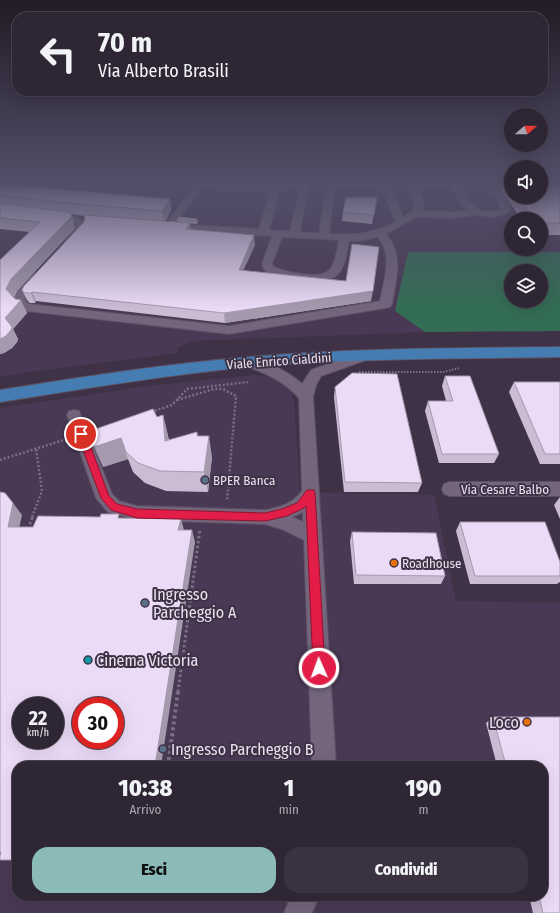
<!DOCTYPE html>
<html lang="it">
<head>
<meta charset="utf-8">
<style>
  body { margin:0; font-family:"Fira Sans Condensed",sans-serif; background:#3b3241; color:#f1f3f6; height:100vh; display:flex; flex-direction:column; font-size:15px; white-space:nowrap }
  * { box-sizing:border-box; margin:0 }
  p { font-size:13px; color:#a7a5ad }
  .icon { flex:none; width:22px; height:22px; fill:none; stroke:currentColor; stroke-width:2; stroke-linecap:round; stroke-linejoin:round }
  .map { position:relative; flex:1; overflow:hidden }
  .panel { position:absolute; left:12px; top:761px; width:536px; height:140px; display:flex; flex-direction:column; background:#2f2635; border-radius:16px; box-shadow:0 4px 16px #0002,0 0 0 1px #4a4350 }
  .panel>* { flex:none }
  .hud { position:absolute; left:12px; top:12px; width:536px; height:84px; border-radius:16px; box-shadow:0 4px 16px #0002,0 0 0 1px #4a4350; background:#2f2635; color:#f1f3f6; overflow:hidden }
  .needle { width:26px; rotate:70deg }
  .tools { position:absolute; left:504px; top:108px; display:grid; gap:8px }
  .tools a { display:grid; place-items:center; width:44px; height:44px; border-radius:50%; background:#2f2635; box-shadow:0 4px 16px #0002,0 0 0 1px #4a4350; font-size:20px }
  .speed { position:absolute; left:12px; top:697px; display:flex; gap:8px; font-size:20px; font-weight:700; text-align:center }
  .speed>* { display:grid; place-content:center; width:52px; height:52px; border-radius:50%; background:#2f2635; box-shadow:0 4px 16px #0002,0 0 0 1px #4a4350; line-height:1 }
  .speed small { font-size:10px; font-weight:400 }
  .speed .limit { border:6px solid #d22; background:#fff; color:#111 }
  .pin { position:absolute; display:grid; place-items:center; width:34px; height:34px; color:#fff; margin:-17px; border:2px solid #fff; border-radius:50%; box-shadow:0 1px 4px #0007 }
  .me { position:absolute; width:44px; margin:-22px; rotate:358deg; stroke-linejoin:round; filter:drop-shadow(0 0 3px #0008) }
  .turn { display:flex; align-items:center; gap:14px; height:84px; padding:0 20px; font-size:18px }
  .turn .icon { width:52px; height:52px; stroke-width:2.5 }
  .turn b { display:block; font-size:28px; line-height:34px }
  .eta { display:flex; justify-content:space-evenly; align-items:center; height:68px; text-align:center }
  .eta b { font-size:24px; font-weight:800; line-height:28px }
  .primary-button { display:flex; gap:8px; margin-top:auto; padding:8px 20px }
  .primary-button a { flex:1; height:46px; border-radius:16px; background:#8bbbb9; color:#111; font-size:16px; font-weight:800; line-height:46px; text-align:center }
  .primary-button a+a { background:#3b3241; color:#f1f3f6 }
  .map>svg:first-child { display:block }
  .built { fill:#4a3954; fill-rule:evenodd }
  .green { fill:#336d54; fill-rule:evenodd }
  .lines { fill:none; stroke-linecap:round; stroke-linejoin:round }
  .minor-casing { stroke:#5c5163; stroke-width:2 }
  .major-casing { stroke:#5c5163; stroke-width:2 }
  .path-far3 { stroke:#7b6f82; stroke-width:2; stroke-dasharray:1.5 1.5; stroke-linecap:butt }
  .path-far2 { stroke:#7b6f82; stroke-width:2.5; stroke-dasharray:2 2; stroke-linecap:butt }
  .path-far1 { stroke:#7b6f82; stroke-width:3; stroke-dasharray:2.5 2.5; stroke-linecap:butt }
  .path { stroke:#7b6f82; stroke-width:4; stroke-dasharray:3 3; stroke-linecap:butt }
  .minor { fill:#74657d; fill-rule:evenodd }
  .major { fill:#457cb1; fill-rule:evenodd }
  .wall { fill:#cbbcd4 }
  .shaded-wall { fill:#a599ad }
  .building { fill:#ecdbf7; stroke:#a599ad; fill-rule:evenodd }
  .route { fill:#e11d48; stroke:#92132f }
  .service-dot { fill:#5c6f8a; stroke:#3f3247; stroke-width:1.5 }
  .food-dot { fill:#e8710a; stroke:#3f3247; stroke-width:1.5 }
  .culture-dot { fill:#0f9aa8; stroke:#3f3247; stroke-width:1.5 }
  .labels { text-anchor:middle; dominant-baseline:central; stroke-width:4; stroke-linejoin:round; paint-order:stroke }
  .street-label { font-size:13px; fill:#e9e1ef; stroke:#3f3247 }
  .poi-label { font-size:13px; fill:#e9e1ef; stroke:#3f3247; text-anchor:start }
  .near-poi-label { font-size:16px; fill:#e9e1ef; stroke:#3f3247; text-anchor:start }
</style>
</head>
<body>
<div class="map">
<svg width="560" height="913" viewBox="0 0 560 913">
  <rect width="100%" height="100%" fill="#3f3247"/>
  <g class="built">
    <path d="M0 181H511V197H541L560 181V331L425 332 194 341 183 345 178 348 177 353 44 370 0 377ZM511 219H541V249H511ZM511 271H541V301H511Z"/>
    <path d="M255 375 272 376 283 382 289 388 294 400 300 492 434 495 456 601 560 603V913H0V408L155 385ZM21 706H55V740H21ZM81 706H115V740H81ZM17 766H543V896H17Z"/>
  </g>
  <path class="green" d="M408 252H560V331L425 332 395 311ZM511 271H541V301H511Z"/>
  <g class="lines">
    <defs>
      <g id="minor">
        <path d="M288 181H305L309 184 300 232 319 233 326 189C335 178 379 179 389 188 397 196 400 207 403 217L413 210 414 201 407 181H457C468 198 475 220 501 209L500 205 486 181H494L510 205 511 210 505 214 493 217 475 215 455 218 416 217 386 234C404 254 396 280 392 304L390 307 386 308 229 334 26 311 22 310 13 301 15 294 34 274 38 273 44 276 25 298V300L29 304 229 326 380 301C384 280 393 255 378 237L361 241H349C347 251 346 265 339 273 325 289 282 279 265 271L262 264 272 236 168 230 163 227 197 183 272 187ZM417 186H451L460 202 467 211 455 212 423 211 424 201ZM289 187H300L290 231 269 230 280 190ZM359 187 375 188 384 193 395 222C373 234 353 235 329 234L334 190 341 188ZM202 188 270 192 259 229 175 224ZM282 237 339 240C337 249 336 260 331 268 323 281 286 272 274 267L272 264Z"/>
        <path d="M51 212 76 217 85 222 87 228 74 243H66L65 241 77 227V225L70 221 48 217 46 215 48 213Z"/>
        <path d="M361 353 366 354 368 357 366 360 321 376 316 385 313 397 336 766H312L304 540 284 530 265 524 137 520 108 512 96 498 67 415 69 411 74 410 79 411 112 494 119 501 137 506 266 510C281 507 292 504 302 491L299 398C283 380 265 373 243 365L241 362 243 359C258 355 292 374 302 384L311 370ZM303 512V522L292 517Z"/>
        <path d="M450 482H560V496H450L444 494 442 489 444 484Z"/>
        <path d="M291 896H319L312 913H284Z"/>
      </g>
      <path id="major" d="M560 347V357C456 359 352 358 249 367 165 375 83 389 0 402V390C83 377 165 364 249 357 352 348 456 348 560 347Z"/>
    </defs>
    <use href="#minor" class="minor-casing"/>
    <use href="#major" class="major-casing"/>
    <path class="path-far3" d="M359 372H443L460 368"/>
    <g class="path-far2">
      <path d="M177 400 214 389H223L236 396 227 501"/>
      <path d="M151 412 172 405 187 389 248 382"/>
      <path d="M0 460 67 439"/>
      <path d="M32 517 42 491 36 449"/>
    </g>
    <g class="path-far1">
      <path d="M28 529 33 516"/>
      <path d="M178 692 200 529"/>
    </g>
    <path class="path" d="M168 766 178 691"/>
    <use href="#minor" class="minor"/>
    <use href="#major" class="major"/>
  </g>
  <g class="wall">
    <path d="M495 181H511V197H541L560 181V235H541V219H521Z"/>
    <path d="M0 184 170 199 171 210 165 222 178 223 177 219H197L198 222 197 224 184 223H190V229L255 245 243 270 371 301 225 323 36 301 35 303H30L27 300 22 290 84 222 85 216 71 214 75 228 17 291 14 297 27 313 13 329 18 339 17 342 12 348 4 353 0 354V260L30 232 0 229Z"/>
    <path d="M361 198H377L372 224 342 221 343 212Z"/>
    <path d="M445 376 499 454 494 463H439L425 411 428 401H446L442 386Z"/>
    <path d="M514 382H560V464H540L509 392Z"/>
    <path d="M335 387 422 483 418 492H344L334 397Z"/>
    <path d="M163 415 168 436 169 440 197 432 198 436 212 457 208 492 166 491 145 483 133 472 128 459 103 467 157 417Z"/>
    <path d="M560 497V519L554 505Z"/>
    <path d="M460 522 560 562V582L557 584H470L456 531Z"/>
    <path d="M352 532 445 576 441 584H354L350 541Z"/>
    <path d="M493 717H560V913H533L529 896H543V766H497L486 723Z"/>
  </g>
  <g class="shaded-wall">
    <path d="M170 199 171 210 164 222 162 211Z"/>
    <path d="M72 216 75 228 17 291 12 301 6 289 11 279Z"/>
    <path d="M190 223 191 233 186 229Z"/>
    <path d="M254 235 255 245 239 280V270Z"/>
    <path d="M373 291 371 301 225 323 224 313Z"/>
    <path d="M32 292 36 301 35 303 31 293Z"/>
    <path d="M21 300 27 313 13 329 18 339 17 342 12 348 4 353 0 354V339L5 318Z"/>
    <path d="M163 415 168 436 170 462 165 441Z"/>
    <path d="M209 436 212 457 208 492 204 472Z"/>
    <path d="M121 438 128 459 103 467 94 447Z"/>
    <path d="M13 503 22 515 17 538 8 527Z"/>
    <path d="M181 519 184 530H178Z"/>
    <path d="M192 530 195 542 161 766H155Z"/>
    <path d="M104 896H112V898L103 899Z"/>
  </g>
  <g class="building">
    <path d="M506 181H511V188Z"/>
    <path d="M541 181H560V223H541V219H533L518 197H541Z"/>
    <path d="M0 184 170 199 162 211 70 203 0 195Z"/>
    <path d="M346 197 361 198V197L377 198 374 215 343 212Z"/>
    <path d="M0 203 67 212 70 213 72 216 11 279 6 289 15 299 21 300 5 318 12 327 11 330 6 336 0 339V260L40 222 0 218Z"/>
    <path d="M85 215 190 223 186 229 254 235 239 270 346 281 352 244 379 247 373 291 224 313 32 292 31 293H25L22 290 24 286 84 222Z"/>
    <path d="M179 217 197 219V221L177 219Z"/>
    <path d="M352 373 397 374 422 483 345 482 335 387Z"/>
    <path d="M445 376H470L499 454H442L428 401H453Z"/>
    <path d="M514 382H560V454H545Z"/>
    <path d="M153 409 157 417 163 415 165 441 197 432V436H209L204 472 160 471 138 463 126 452 121 438 94 447 90 431Z"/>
    <path d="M0 492 5 493 13 503 8 527H33L38 516 100 517 101 514H119L118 518 181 519 178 530H192L155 766H17V860H0V856L1 852H0ZM21 706H55V740H21ZM81 706H115V740H81Z"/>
    <path d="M460 522H545L560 562V576H475Z"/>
    <path d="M352 532 436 533 445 576 356 575Z"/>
    <path d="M493 717H560V913H543L539 896H543V766H506Z"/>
    <path d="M55 896H104L103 899 55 897Z"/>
  </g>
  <linearGradient id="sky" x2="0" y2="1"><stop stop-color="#231c27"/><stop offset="0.59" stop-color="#524f69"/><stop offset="1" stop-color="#524f69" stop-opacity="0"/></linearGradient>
  <rect width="560" height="309" fill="url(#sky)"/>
  <path class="route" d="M81 431 86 434 109 496 117 504 137 509 265 513 282 509 297 503 307 490H314L315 493 325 668 323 672 319 674 315 672 313 668 306 506 304 508 287 516 265 521 137 518 114 511 111 510 101 498 77 434Z"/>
  <g class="service-dot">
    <circle cx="205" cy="480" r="4"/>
    <circle cx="145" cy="603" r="4"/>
    <circle cx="163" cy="749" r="4"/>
  </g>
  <g class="food-dot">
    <circle cx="394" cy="563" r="4"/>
    <circle cx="527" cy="722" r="4"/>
  </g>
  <circle class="culture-dot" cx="88" cy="660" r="4"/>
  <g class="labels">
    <g class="street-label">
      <text transform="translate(279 361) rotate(-4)">Viale Enrico Cialdini</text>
      <text x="505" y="489">Via Cesare Balbo</text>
    </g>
    <g class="poi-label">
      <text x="213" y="480">BPER Banca</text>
      <text x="402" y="563">Roadhouse</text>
    </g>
    <g class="near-poi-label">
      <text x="153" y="594">Ingresso<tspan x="153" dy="18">Parcheggio A</tspan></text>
      <text x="96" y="660">Cinema Victoria</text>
      <text x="519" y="722" text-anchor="end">Loco</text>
      <text x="171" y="749">Ingresso Parcheggio B</text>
    </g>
  </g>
</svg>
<div class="tools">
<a><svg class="needle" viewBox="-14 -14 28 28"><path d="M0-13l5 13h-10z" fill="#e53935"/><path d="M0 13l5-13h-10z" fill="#a7a5ad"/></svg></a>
<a><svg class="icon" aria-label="sound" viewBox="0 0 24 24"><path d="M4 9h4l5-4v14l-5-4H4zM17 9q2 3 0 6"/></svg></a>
<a><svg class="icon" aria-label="search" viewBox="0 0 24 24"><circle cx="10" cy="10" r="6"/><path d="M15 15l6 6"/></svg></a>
<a><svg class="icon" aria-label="layers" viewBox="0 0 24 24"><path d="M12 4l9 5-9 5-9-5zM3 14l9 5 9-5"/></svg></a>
</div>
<div class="speed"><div>22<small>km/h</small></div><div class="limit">30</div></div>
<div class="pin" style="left:81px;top:434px;background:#d93025"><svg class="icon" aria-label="arrive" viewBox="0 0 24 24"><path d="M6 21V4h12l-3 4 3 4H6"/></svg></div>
<svg class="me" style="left:319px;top:668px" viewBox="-20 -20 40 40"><circle r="17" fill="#e11d48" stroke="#fff" stroke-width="3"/><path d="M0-11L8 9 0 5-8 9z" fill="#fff"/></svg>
<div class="hud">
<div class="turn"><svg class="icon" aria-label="left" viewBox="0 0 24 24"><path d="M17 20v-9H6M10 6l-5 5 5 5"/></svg><div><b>70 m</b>Via Alberto Brasili</div></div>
</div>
<section class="panel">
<div class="eta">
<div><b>10:38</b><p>Arrivo</p></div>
<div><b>1</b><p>min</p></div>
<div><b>190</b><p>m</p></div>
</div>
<div class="primary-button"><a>Esci</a><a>Condividi</a></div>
</section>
</div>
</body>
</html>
